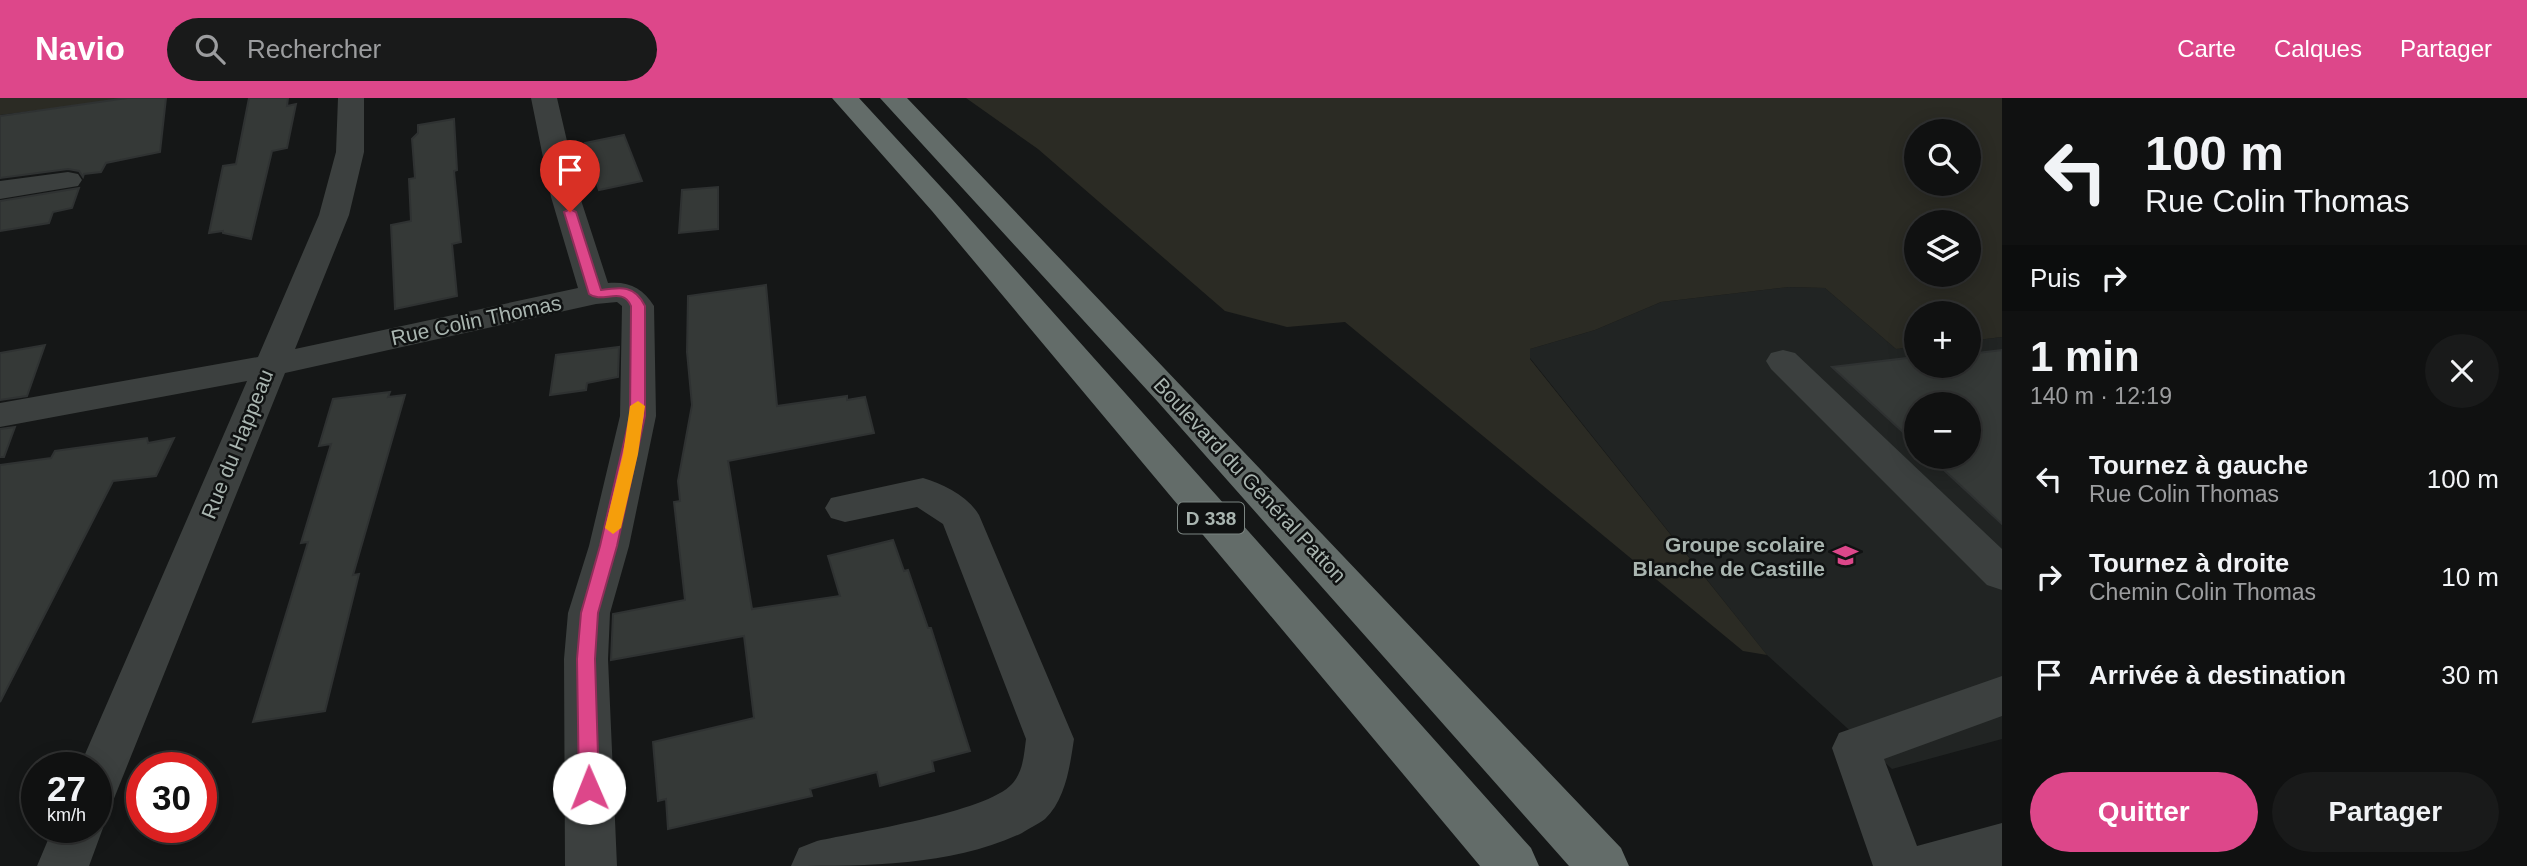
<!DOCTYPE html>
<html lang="fr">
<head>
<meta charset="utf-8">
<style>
  body { margin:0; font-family:Arial,sans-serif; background:#191a1a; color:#f1f3f6; height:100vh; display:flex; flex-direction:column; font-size:26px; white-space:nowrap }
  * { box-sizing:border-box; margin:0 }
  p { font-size:23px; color:#9c9d9f }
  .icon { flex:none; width:38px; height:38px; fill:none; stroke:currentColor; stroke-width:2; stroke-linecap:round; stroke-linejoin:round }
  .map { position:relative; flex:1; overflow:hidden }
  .panel { display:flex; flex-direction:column; background:#101111; width:525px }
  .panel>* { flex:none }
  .banner { background:#101111; color:#f1f3f6; overflow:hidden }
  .fabs { position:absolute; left:1904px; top:21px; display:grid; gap:14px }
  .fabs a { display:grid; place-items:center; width:77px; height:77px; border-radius:50%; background:#101111; box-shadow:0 4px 18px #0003,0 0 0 2px #303131; font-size:35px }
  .speed { position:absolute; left:21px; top:654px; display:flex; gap:14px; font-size:35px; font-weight:700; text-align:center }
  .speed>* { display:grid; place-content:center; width:91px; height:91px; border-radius:50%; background:#101111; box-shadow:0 4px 18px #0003,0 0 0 2px #303131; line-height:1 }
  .speed small { font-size:18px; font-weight:400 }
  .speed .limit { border:10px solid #d22; background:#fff; color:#111 }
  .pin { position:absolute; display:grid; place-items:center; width:60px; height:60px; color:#fff; margin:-72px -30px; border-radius:50% 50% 50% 0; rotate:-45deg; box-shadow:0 0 7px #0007 }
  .pin .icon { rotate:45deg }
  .me { position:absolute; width:77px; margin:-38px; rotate:359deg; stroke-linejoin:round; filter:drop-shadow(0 0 5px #0008) }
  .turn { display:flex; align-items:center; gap:24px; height:147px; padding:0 28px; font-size:32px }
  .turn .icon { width:91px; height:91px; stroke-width:2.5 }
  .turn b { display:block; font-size:49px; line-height:60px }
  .then { display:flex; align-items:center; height:66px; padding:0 28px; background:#0003; gap:14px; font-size:26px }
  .round { display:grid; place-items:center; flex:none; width:74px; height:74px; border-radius:37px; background:#191a1a }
  .headline { display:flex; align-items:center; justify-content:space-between; height:119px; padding:0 28px }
  h1 { font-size:42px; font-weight:800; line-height:52px }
  .cta { display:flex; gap:14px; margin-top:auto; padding:14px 28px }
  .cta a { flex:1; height:80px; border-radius:42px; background:#dd478a; color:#fff; font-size:28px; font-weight:800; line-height:80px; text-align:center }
  .cta a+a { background:#191a1a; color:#f1f3f6 }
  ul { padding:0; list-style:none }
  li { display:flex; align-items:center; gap:21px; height:98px; padding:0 28px }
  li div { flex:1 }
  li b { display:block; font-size:26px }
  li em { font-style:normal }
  header { display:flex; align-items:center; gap:42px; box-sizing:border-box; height:98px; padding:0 35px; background:#dd478a; color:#fff }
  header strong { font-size:33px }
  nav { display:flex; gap:38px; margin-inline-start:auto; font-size:24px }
  .search { width:490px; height:63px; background:#191a1a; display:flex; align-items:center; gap:18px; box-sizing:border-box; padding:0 24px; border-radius:38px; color:#9c9d9f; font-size:26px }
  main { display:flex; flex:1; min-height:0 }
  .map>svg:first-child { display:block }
  .built { fill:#212423; fill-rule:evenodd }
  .green { fill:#2b2b24; fill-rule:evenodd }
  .building { fill:#353937; stroke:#2f3232; stroke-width:2 }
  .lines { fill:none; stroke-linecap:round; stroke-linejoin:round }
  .minor { fill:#3c403f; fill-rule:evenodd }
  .highway { fill:#636c69; fill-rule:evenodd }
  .route { fill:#dd478a; stroke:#902e5a; stroke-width:2 }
  .slow { fill:#f59e0b }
  .labels { text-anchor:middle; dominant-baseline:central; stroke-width:5; stroke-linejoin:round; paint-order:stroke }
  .shield { fill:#101212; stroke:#7b8481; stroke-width:2 }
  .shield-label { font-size:19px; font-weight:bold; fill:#a9b5b0 }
  .street-label { font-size:21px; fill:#a9b5b0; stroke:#101212 }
  .poi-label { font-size:21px; font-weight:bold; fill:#a9b5b0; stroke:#101212; text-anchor:end }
</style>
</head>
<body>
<header>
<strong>Navio</strong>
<div class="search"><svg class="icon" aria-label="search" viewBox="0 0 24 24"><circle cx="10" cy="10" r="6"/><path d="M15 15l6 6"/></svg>Rechercher</div>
<nav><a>Carte</a><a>Calques</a><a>Partager</a></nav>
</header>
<main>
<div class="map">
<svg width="2002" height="768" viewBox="0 0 2002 768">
  <rect width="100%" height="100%" fill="#151717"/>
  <path class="built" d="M1789 189 1825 190 1896 251 1916 249V268H1969V243L2002 239V641L1892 671 1767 557 1530 260V251L1595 232 1661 204ZM1916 306H1969V359H1916Z"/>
  <g class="green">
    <path d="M0 0H135L0 17Z"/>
    <path d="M966 0H2002V239L1969 243V215H1916V249L1896 251 1825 190 1789 189 1661 204 1595 232 1530 251V261L1767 557 1743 553 1345 224 1287 229 1225 213 1038 51ZM1916 33H1969V86H1916ZM1916 124H1969V177H1916Z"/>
  </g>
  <g class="building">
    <path d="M127 0H166L160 54 106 65 101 74 84 76 83 79 79 73 68 71 0 80V18Z"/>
    <path d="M249 0H288L287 8 296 6 287 50 272 53 251 141 223 135V133L209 135 223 68 236 66Z"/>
    <path d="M454 21 457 72 454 73 461 144 452 146 457 198 395 211 391 127 411 123 409 81 415 80 412 41 418 35V27Z"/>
    <path d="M624 37 642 83 599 92 585 45Z"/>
    <path d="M718 89V131L679 135 682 92Z"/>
    <path d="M79 90 72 110 53 114 49 125 0 133V103Z"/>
    <path d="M766 187 777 308 847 298V302L865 299 874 335 728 363 752 511 840 498 828 458 893 442 904 473 908 472 928 530H931L970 653 932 663 934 673 880 688 877 674 810 691 812 698 668 731 666 701 658 703 653 644 754 620 744 538 611 562 613 516 685 502 674 404 680 403 678 383 692 307 687 254 688 198Z"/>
    <path d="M45 247 27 298 0 302V255Z"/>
    <path d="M619 249 618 279 587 285 586 292 550 297 556 257Z"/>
    <path d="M2002 252V426L1930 359H1969V306H1916V346L1832 269 1916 259V268H1969V256Z"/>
    <path d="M390 294 388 299 405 297 353 477 359 476 325 613 253 624 308 444 301 445 331 346 319 348 333 301Z"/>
    <path d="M15 329 4 359H0V331Z"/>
    <path d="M147 340 148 345 174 340 156 378 113 383 0 604V367L51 360 55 353Z"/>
  </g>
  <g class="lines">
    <g class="minor">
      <path d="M338 0H364V54L349 117 295 251 578 190 551 99 531 0H557L580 99 608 185C629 183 643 190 654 208L656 318 629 448 610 515 608 561 617 768H565L564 561 568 515 589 448 620 318 622 208 617 204 596 206 285 275 113 703 96 709V670H79L247 283 0 329V305L258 259 319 117 336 54Z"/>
      <path d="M68 74 78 76 82 82 78 88 0 101V83Z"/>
      <path d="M1783 252 1795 255 2002 451V492L1987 487 1771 271 1766 263 1771 255Z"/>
      <path d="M923 380C943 386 968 398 979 417L1074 641C1070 667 1066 701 1045 721 1039 726 1029 730 1022 735 952 768 870 768 791 768L799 750 817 743C858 734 987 714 1012 686 1023 674 1024 657 1026 641L943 426 917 409 845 424 831 420 825 410 831 400Z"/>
      <path d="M2002 578V618L1884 661 1917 748 2002 725V768H1873L1832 650 1839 635Z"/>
      <path d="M96 714 103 730 89 768H37L53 730H96Z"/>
    </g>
    <g class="highway">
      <path d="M832 0H859L952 101 1531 750 1539 768H1480L932 113Z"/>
      <path d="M880 0H907L1621 750 1629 768H1569L1158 304Z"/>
    </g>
  </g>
  <path class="route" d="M570 111 576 114 601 192C621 189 635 187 645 208V318L617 448 598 515 595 561 599 690 596 697 589 700 582 697 579 690 577 561 581 515 600 448 630 318 631 208C623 188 602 206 589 196L564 114Z"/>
  <path class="slow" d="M638 303 645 308 638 356 621 430 613 436 605 430 623 356 630 308Z"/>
  <defs>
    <symbol id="school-bare" viewBox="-9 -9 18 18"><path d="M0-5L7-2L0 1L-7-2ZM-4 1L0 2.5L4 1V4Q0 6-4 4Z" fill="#dd478a" stroke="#101212" stroke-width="2.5" paint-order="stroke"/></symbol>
  </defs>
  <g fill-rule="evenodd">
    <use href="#school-bare" x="1828" y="440" width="35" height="35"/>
  </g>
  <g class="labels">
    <rect class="shield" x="1178" y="404.5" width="66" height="31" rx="5"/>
    <g class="shield-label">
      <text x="1211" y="420">D 338</text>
    </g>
    <g class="street-label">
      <text transform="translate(476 222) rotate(-12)">Rue Colin Thomas</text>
      <text transform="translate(237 346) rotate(-68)">Rue du Happeau</text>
      <text transform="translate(1250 382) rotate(47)">Boulevard du Général Patton</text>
    </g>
    <g class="poi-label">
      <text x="1825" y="446">Groupe scolaire<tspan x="1825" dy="24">Blanche de Castille</tspan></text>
    </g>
  </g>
</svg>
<div class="fabs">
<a><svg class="icon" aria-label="search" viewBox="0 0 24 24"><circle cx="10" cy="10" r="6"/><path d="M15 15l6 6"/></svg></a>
<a><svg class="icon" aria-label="layers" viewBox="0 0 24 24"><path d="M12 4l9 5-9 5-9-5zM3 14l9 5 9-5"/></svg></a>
<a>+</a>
<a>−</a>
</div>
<div class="speed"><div>27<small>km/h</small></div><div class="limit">30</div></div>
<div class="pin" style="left:570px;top:114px;background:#d93025"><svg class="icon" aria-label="arrive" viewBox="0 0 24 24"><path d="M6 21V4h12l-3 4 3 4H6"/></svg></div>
<svg class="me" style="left:589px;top:690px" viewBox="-20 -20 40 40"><circle r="19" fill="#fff"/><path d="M0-13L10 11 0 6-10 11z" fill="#dd478a"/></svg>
</div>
<section class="panel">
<div class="banner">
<div class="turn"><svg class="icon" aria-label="left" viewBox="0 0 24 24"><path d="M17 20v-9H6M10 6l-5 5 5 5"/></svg><div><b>100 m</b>Rue Colin Thomas</div></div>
<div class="then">Puis<svg class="icon" aria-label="right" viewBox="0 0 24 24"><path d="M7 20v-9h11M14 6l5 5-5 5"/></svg></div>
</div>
<div class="headline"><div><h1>1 min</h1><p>140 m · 12:19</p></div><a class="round"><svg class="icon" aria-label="close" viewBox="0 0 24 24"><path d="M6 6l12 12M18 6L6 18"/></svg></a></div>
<ul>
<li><svg class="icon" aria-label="left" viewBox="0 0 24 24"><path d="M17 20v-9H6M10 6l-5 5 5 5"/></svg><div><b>Tournez à gauche</b><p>Rue Colin Thomas</p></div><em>100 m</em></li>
<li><svg class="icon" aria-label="right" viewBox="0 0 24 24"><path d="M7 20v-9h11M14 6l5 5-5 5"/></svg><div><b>Tournez à droite</b><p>Chemin Colin Thomas</p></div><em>10 m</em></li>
<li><svg class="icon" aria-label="arrive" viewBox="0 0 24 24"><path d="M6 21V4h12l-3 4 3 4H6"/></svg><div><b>Arrivée à destination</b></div><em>30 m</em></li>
</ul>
<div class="cta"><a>Quitter</a><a>Partager</a></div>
</section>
</main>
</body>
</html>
